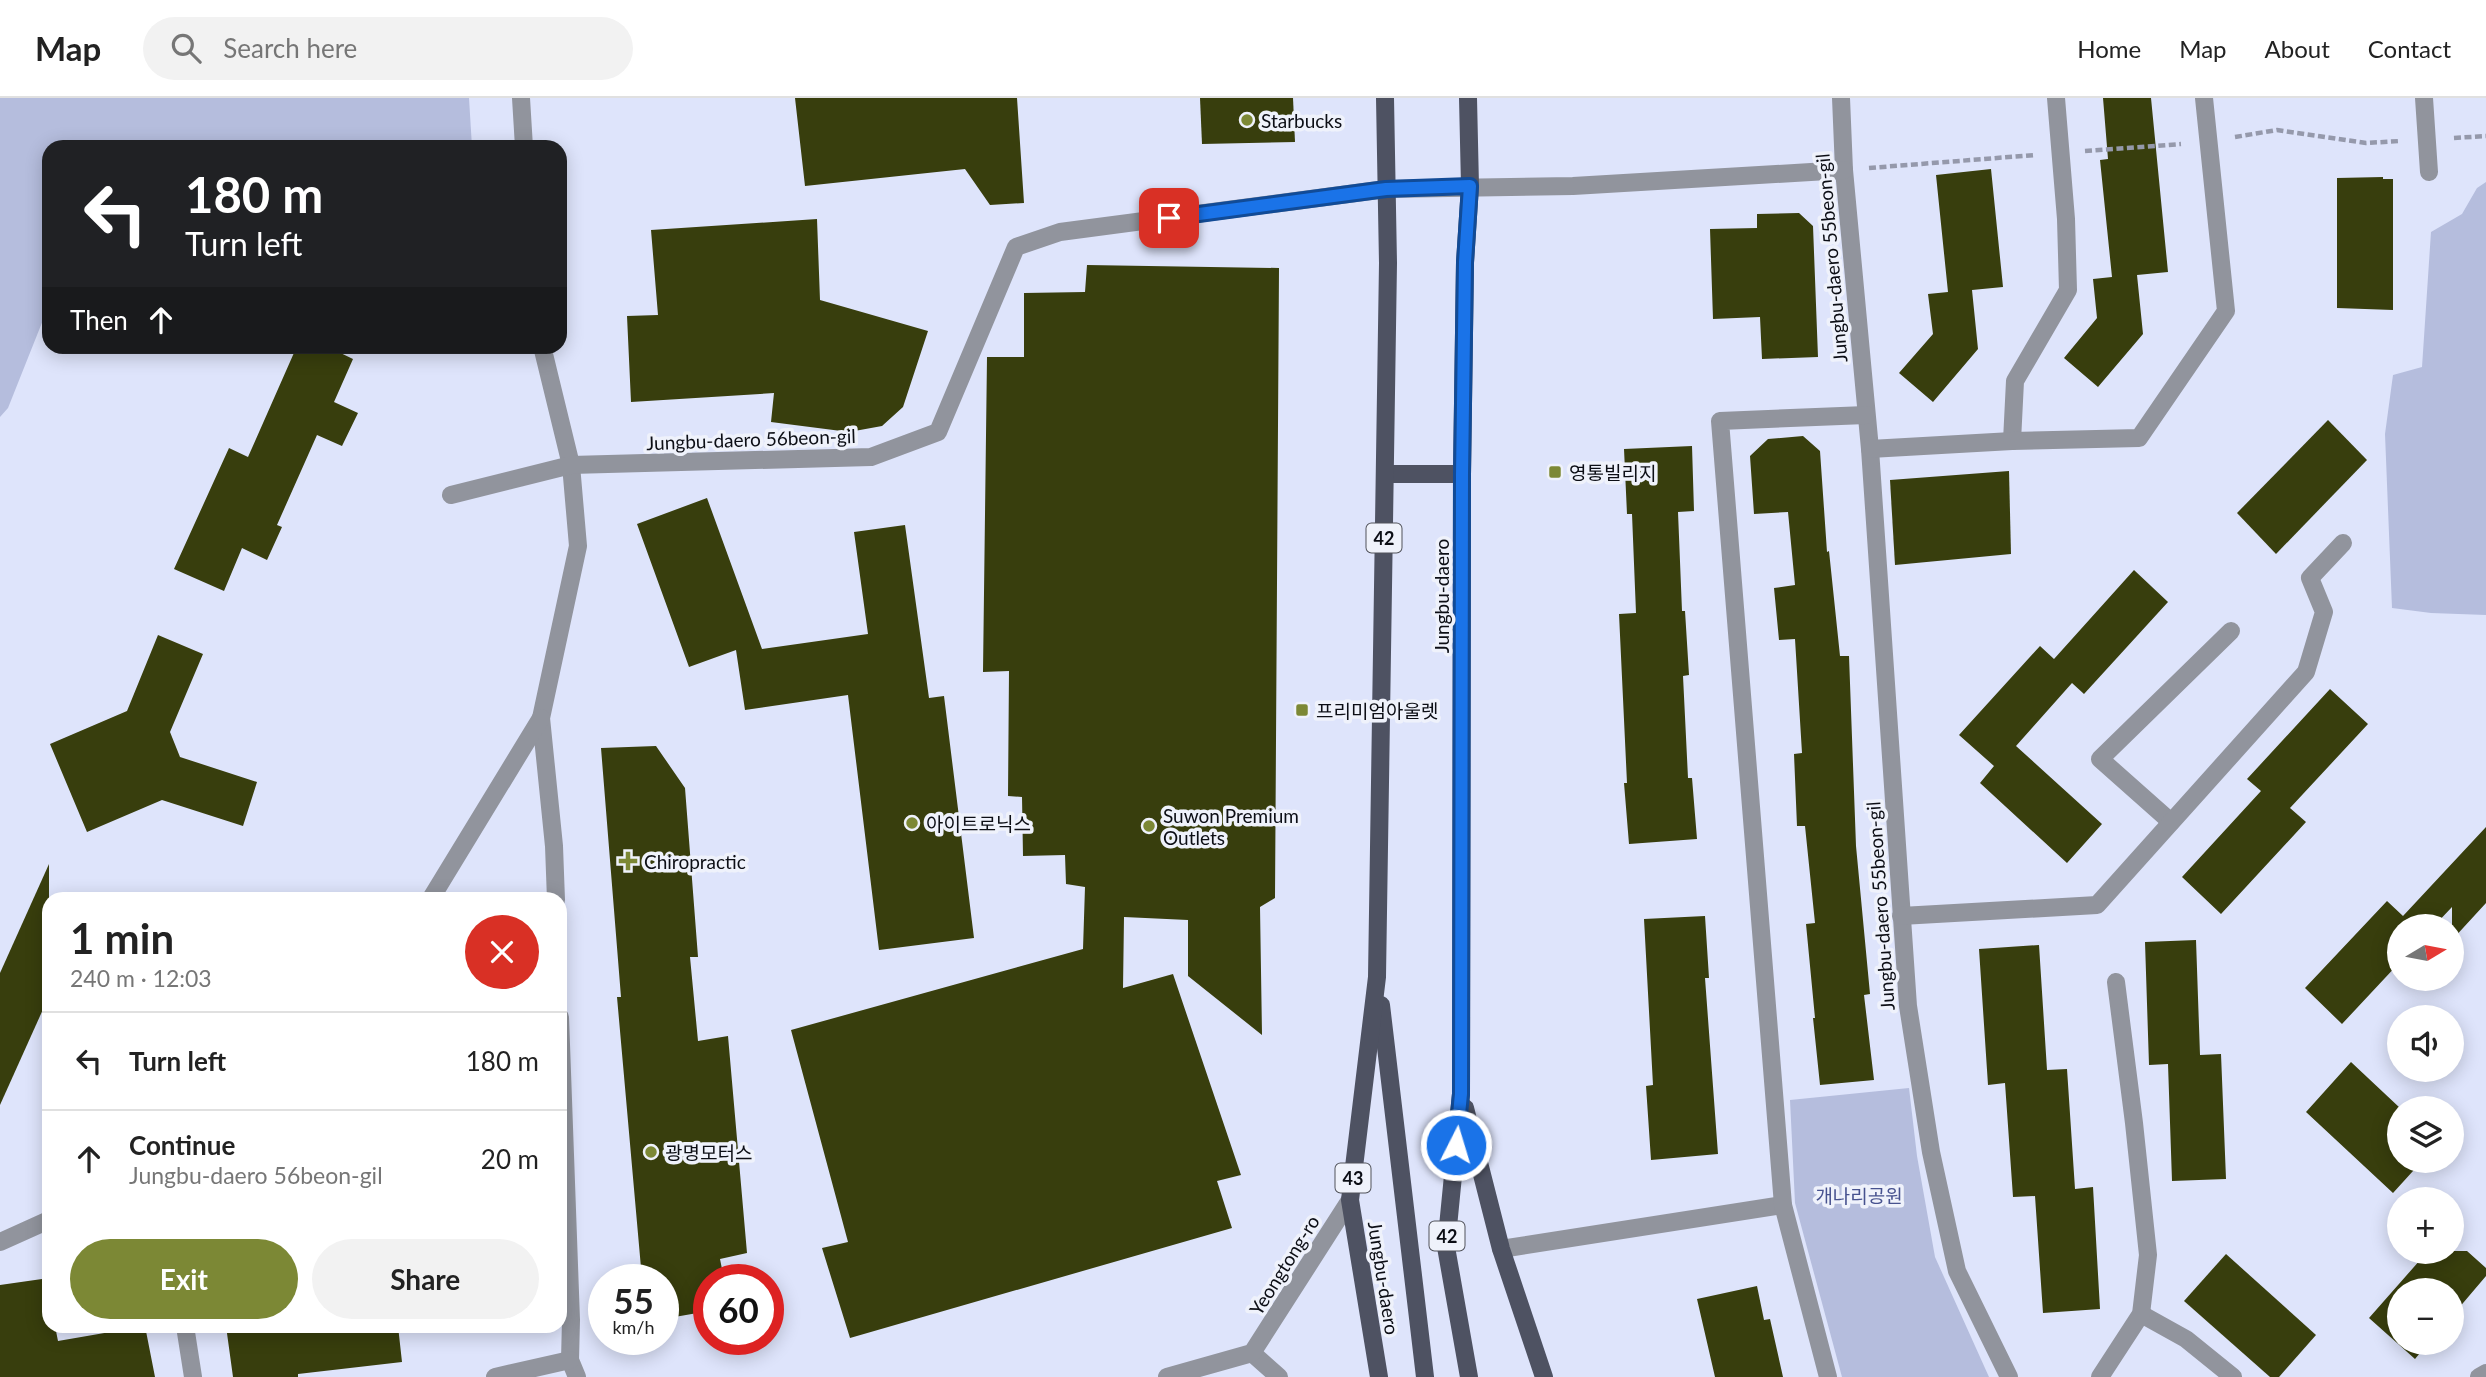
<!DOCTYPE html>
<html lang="en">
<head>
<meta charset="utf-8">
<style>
  body { margin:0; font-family:Lato,"Noto Sans KR",sans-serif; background:#f2f2f2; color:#222; height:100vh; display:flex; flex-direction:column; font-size:26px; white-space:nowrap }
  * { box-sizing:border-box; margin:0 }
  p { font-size:23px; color:#767676 }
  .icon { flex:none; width:38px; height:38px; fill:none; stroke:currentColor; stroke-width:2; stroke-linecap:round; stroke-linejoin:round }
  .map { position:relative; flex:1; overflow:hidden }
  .side { position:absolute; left:42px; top:794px; width:525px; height:441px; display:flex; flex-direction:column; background:#fff; border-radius:21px; box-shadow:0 4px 18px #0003 }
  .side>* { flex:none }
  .hud { position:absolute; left:42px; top:42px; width:525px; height:214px; border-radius:21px; box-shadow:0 4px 18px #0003; background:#202124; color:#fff; overflow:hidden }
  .needle { width:46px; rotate:80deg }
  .fabs { position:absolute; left:2387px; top:816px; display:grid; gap:14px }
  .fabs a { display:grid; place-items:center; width:77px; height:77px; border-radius:50%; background:#fff; box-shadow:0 4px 18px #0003; font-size:35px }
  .speed { position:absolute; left:588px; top:1166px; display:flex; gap:14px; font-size:35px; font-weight:700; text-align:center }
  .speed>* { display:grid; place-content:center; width:91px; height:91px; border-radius:50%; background:#fff; box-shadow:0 4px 18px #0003; line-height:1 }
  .speed small { font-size:18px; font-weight:400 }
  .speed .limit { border:10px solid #d22; background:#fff; color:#111 }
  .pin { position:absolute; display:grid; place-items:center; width:60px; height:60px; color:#fff; margin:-30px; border-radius:14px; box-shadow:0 4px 10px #0006 }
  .me { position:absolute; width:77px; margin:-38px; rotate:5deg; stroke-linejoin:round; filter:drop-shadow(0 0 5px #0008) }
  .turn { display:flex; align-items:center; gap:24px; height:147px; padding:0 28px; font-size:32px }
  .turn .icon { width:91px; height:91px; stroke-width:2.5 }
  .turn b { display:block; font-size:49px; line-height:60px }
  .then { display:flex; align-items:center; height:66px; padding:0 28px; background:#0003; gap:14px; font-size:26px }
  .round { display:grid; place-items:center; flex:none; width:74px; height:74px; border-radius:37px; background:#f2f2f2 }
  .summary { display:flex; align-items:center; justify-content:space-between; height:119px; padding:0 28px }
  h1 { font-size:42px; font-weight:700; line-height:52px }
  .cta { display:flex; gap:14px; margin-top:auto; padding:14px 28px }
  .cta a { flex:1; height:80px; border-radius:42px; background:#7c8835; color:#fff; font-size:28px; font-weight:700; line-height:80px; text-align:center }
  .cta a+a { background:#f2f2f2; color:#222 }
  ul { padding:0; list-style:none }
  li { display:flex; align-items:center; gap:21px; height:98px; padding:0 28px; border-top:2px solid #e0e0e0 }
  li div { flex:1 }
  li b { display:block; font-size:26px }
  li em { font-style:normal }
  header { display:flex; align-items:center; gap:42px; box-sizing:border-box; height:98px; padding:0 35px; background:#fff; border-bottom:2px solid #e0e0e0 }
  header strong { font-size:33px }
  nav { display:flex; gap:38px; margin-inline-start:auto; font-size:24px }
  .search { width:490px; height:63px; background:#f2f2f2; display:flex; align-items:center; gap:18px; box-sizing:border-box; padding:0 24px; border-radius:38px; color:#767676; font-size:26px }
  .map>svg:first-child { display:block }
  .green { fill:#b5bddd }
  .building { fill:#383e0d }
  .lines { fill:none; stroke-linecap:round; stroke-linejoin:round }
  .path { stroke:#9599ab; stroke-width:4.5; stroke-dasharray:7 3.5; stroke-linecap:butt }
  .minor { stroke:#91949d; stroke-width:18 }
  .major { stroke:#4e5262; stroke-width:18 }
  .route-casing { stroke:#114b97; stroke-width:18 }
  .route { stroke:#1a73e8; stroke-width:12 }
  .poi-dot { fill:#7c8835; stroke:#eff2fb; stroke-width:2.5 }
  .labels { text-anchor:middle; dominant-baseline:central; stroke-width:7; stroke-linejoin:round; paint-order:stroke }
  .shield { fill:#eff2fb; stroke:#50525a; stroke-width:2 }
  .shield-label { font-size:18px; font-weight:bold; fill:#0c0e15 }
  .poi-label { font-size:19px; fill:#0c0e15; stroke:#eff2fb; text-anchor:start }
  .street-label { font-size:19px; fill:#0c0e15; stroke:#eff2fb }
  .park-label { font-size:19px; fill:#47528f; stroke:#eff2fb }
</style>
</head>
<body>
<header>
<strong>Map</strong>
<div class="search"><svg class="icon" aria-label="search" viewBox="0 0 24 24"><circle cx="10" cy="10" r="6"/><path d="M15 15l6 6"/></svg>Search here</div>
<nav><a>Home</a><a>Map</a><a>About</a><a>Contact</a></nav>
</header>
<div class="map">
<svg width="2486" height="1279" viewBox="0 0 2486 1279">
  <rect width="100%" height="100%" fill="#dee4fb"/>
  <g class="green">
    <path d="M0 0H469L472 49H49V207L8 310 0 319Z"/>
    <path d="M2486 84V517L2431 515 2392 510 2385 336 2393 277 2422 269 2431 134 2462 116 2477 90Z"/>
    <path d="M1909 990 1917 1058 1935 1159 1989 1279H1842L1795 1105 1790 1002Z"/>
  </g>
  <g class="building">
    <path d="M795 0H1017L1024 105 990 107 965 71 805 88Z"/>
    <path d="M1200 0H1293L1295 44 1202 46Z"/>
    <path d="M2103 0H2151L2168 174 2137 177 2143 236 2098 289 2064 260 2097 220 2093 181 2112 179 2100 62 2108 61Z"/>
    <path d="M1991 71 2003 189 1972 192 1978 251 1933 304 1899 275 1933 236 1928 196 1948 194 1936 77Z"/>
    <path d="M2383 79V81H2393V212L2337 210V80Z"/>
    <path d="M1799 115 1813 128 1818 259 1762 261 1760 219 1713 221 1710 131 1757 130V116Z"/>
    <path d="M817 121 820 202 928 233 903 309 882 328 849 334 771 324 774 295 631 304 627 218 658 217 651 132Z"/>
    <path d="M1087 167 1279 170 1275 800 1260 809 1262 937 1188 878V822L1124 819 1123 890 1173 876 1241 1077 1217 1083 1232 1130 850 1240 822 1150 848 1144 791 932 1083 851 1085 789 1066 786 1065 757 1023 758 1022 699 1008 698 1009 573 983 574 987 259H1024V195L1085 194Z"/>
    <path d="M297 248H326L353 261 334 304 358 315 342 348 317 337 277 427 282 429 267 462 242 450 224 493 174 471 229 350 248 359Z"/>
    <path d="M2328 322 2367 362 2276 456 2237 415Z"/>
    <path d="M1803 338 1820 353 1827 454 1829 453 1840 558H1849L1856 748 1870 896 1864 897 1874 982 1820 987 1813 920H1815L1806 826 1815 825 1805 728H1797L1794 656 1802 655 1795 541 1779 542 1774 490 1795 487 1788 414 1754 416 1750 358 1768 341Z"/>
    <path d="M1692 348 1694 413 1678 414 1682 513H1685L1689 577 1683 578 1688 680H1692L1697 741 1629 746 1624 685H1627L1619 516 1636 515 1632 416H1627L1624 351Z"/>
    <path d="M2009 373 2011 456 1895 467 1890 382Z"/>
    <path d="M707 400 762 551 868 536 854 434 905 427 929 600 944 598 974 840 879 852 848 597 745 612 736 552 689 569 637 426Z"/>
    <path d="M2134 472 2168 504 2084 596 2072 585 2016 648 2102 726 2067 765 1980 685 1994 668 1959 637 2040 548 2054 561Z"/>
    <path d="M158 537 203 556 170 634 180 659 257 684 243 728 162 702 87 734 50 646 127 613Z"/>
    <path d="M2330 591 2368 626 2290 710 2306 724 2221 816 2182 779 2261 693 2247 681Z"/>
    <path d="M656 648 685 690 698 859H690L698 943 728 938 747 1155 720 1161 724 1181H709V1213L663 1221V1181H642L617 899H621L601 650Z"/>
    <path d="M2486 729V805L2452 842V809L2434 828H2399V865L2342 926 2305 890 2387 803 2403 818Z"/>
    <path d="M49 766V898L0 1007V875Z"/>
    <path d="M1705 818 1709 880H1705L1718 1056 1651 1062 1646 988 1653 987 1644 821Z"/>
    <path d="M2196 842 2200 957 2221 956 2226 1081 2172 1083 2168 966 2149 967 2145 844Z"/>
    <path d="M2039 847 2047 972 2067 971 2075 1091 2093 1089 2100 1211 2043 1215 2035 1098 2013 1099 2005 985 1988 987 1979 851Z"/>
    <path d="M2351 964 2400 1010 2399 1062H2423L2393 1095 2306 1014Z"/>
    <path d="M2428 1153H2467L2486 1170V1178L2452 1218V1192H2399V1244H2429L2415 1261 2369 1220Z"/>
    <path d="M2226 1156 2316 1237 2279 1279H2270L2184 1203Z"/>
    <path d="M49 1180V1228H55L58 1243 145 1228 155 1279H0V1187Z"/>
    <path d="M1757 1188 1764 1222 1770 1221 1783 1279H1715L1697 1201Z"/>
    <path d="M226 1228H398L402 1264 298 1276V1279H233Z"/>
  </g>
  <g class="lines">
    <g class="path">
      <path d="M2235 39 2277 32 2366 45 2400 43"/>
      <path d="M2454 40 2486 38"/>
      <path d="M2085 53 2181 46"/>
      <path d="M1869 70 2035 57"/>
    </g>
    <g class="minor">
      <path d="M521 0 524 49"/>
      <path d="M1841 0 1844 72 1870 351 1908 908 1931 1054 1957 1173 2009 1279"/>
      <path d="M2424 0 2429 74"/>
      <path d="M542 248 571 367 578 448 541 620 554 748 556 802"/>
      <path d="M2012 343 2015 283 2068 192 2066 121 2056 0"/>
      <path d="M1870 351 2012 343 2139 340 2226 213 2204 0"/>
      <path d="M451 397 571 367 871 359 938 334 1016 149 1060 134 1386 91 1573 88 1844 72"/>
      <path d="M2171 724 2100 661 2231 533"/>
      <path d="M430 802 541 620"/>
      <path d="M1901 818 2097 807 2306 574 2324 514 2310 480 2343 445"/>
      <path d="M560 919 571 1222 570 1262 577 1279"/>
      <path d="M0 1144 49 1122"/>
      <path d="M1501 1151 1783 1107"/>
      <path d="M2141 1216 2186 1241 2233 1279"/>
      <path d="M185 1228 193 1279"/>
      <path d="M1252 1255 1279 1279"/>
      <path d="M495 1279 570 1262"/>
      <path d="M1167 1279 1252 1255 1350 1102"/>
      <path d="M1828 1279 1783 1107 1720 323 1866 317"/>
      <path d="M2100 1279 2141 1216 2148 1157 2134 1025 2116 884"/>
      <path d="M2479 1279 2486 1275"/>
    </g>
    <g class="major">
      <path d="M1468 0 1470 88 1465 165 1462 376 1461 996 1446 1149 1469 1279"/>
      <path d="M1385 376H1462"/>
      <path d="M1381 907 1425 1279"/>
      <path d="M1465 1010 1501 1151 1544 1279"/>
      <path d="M1379 1279 1350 1102 1377 879 1388 165 1385 0"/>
    </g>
  </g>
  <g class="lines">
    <defs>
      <path id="route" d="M1169 120 1386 91 1470 88 1465 164 1462 376 1461 996 1456 1047"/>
    </defs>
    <use href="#route" class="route-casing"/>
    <use href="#route" class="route"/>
  </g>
  <g class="poi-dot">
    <circle cx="1247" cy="22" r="7"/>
    <rect x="1548" y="367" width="14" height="14" rx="3.5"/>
    <rect x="1295" y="605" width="14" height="14" rx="3.5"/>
    <circle cx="912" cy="725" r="7"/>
    <circle cx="1149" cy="728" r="7"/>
    <path d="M624.5 752.5h7v7h7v7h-7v7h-7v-7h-7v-7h7z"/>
    <circle cx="651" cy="1054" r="7"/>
  </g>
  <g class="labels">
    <g class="shield">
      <rect x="1366.5" y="425.5" width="35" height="29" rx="5"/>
      <rect x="1335.5" y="1065.5" width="35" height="29" rx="5"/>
      <rect x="1429.5" y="1123.5" width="35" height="29" rx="5"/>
    </g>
    <g class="shield-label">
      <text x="1384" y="440">42</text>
      <text x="1353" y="1080">43</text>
      <text x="1447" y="1138">42</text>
    </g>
    <g class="poi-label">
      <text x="1261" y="22">Starbucks</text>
      <text x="1569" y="374">영통빌리지</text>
      <text x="1316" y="612">프리미엄아울렛</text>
      <text x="1163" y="717">Suwon Premium<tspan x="1163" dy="22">Outlets</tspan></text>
      <text x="926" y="725">아이트로닉스</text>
      <text x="644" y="763">Chiropractic</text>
      <text x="665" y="1054">광명모터스</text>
    </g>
    <g class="street-label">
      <text transform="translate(1831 160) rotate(-95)">Jungbu-daero 55beon-gil</text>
      <text transform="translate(751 341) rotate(-2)">Jungbu-daero 56beon-gil</text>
      <text transform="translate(1441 498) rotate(-90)">Jungbu-daero</text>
      <text transform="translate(1880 808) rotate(-94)">Jungbu-daero 55beon-gil</text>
      <text transform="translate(1284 1167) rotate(-58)">Yeongtong-ro</text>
      <text transform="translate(1384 1180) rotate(81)">Jungbu-daero</text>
    </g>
    <g class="park-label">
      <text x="1859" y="1097">개나리공원</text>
    </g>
  </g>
</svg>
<div class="fabs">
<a><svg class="needle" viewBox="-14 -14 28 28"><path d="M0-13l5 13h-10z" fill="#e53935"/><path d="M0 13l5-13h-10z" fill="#767676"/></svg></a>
<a><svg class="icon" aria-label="sound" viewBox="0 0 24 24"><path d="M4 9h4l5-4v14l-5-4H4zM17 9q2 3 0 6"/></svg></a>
<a><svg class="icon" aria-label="layers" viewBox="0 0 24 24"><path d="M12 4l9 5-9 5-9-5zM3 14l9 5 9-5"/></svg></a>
<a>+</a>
<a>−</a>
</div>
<div class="speed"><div>55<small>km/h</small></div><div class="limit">60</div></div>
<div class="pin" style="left:1169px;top:120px;background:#d93025"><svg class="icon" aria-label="arrive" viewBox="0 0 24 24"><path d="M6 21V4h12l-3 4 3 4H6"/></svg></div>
<svg class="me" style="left:1456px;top:1047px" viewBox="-20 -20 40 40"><circle r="17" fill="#1a73e8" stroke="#fff" stroke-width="3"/><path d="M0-11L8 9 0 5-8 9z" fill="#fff"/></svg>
<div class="hud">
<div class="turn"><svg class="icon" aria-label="left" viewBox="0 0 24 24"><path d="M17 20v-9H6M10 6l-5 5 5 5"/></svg><div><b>180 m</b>Turn left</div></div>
<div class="then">Then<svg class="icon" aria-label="ahead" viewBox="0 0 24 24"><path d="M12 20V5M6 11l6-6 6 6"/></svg></div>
</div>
<section class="side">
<div class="summary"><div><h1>1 min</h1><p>240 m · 12:03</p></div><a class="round" style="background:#d93025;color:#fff"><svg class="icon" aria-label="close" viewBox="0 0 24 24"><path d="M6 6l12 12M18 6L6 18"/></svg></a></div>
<ul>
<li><svg class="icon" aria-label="left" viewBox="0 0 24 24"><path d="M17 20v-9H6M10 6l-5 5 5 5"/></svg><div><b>Turn left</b></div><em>180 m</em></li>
<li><svg class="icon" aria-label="ahead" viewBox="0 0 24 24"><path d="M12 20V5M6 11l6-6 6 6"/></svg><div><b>Continue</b><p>Jungbu-daero 56beon-gil</p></div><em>20 m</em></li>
</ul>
<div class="cta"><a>Exit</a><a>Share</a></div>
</section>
</div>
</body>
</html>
